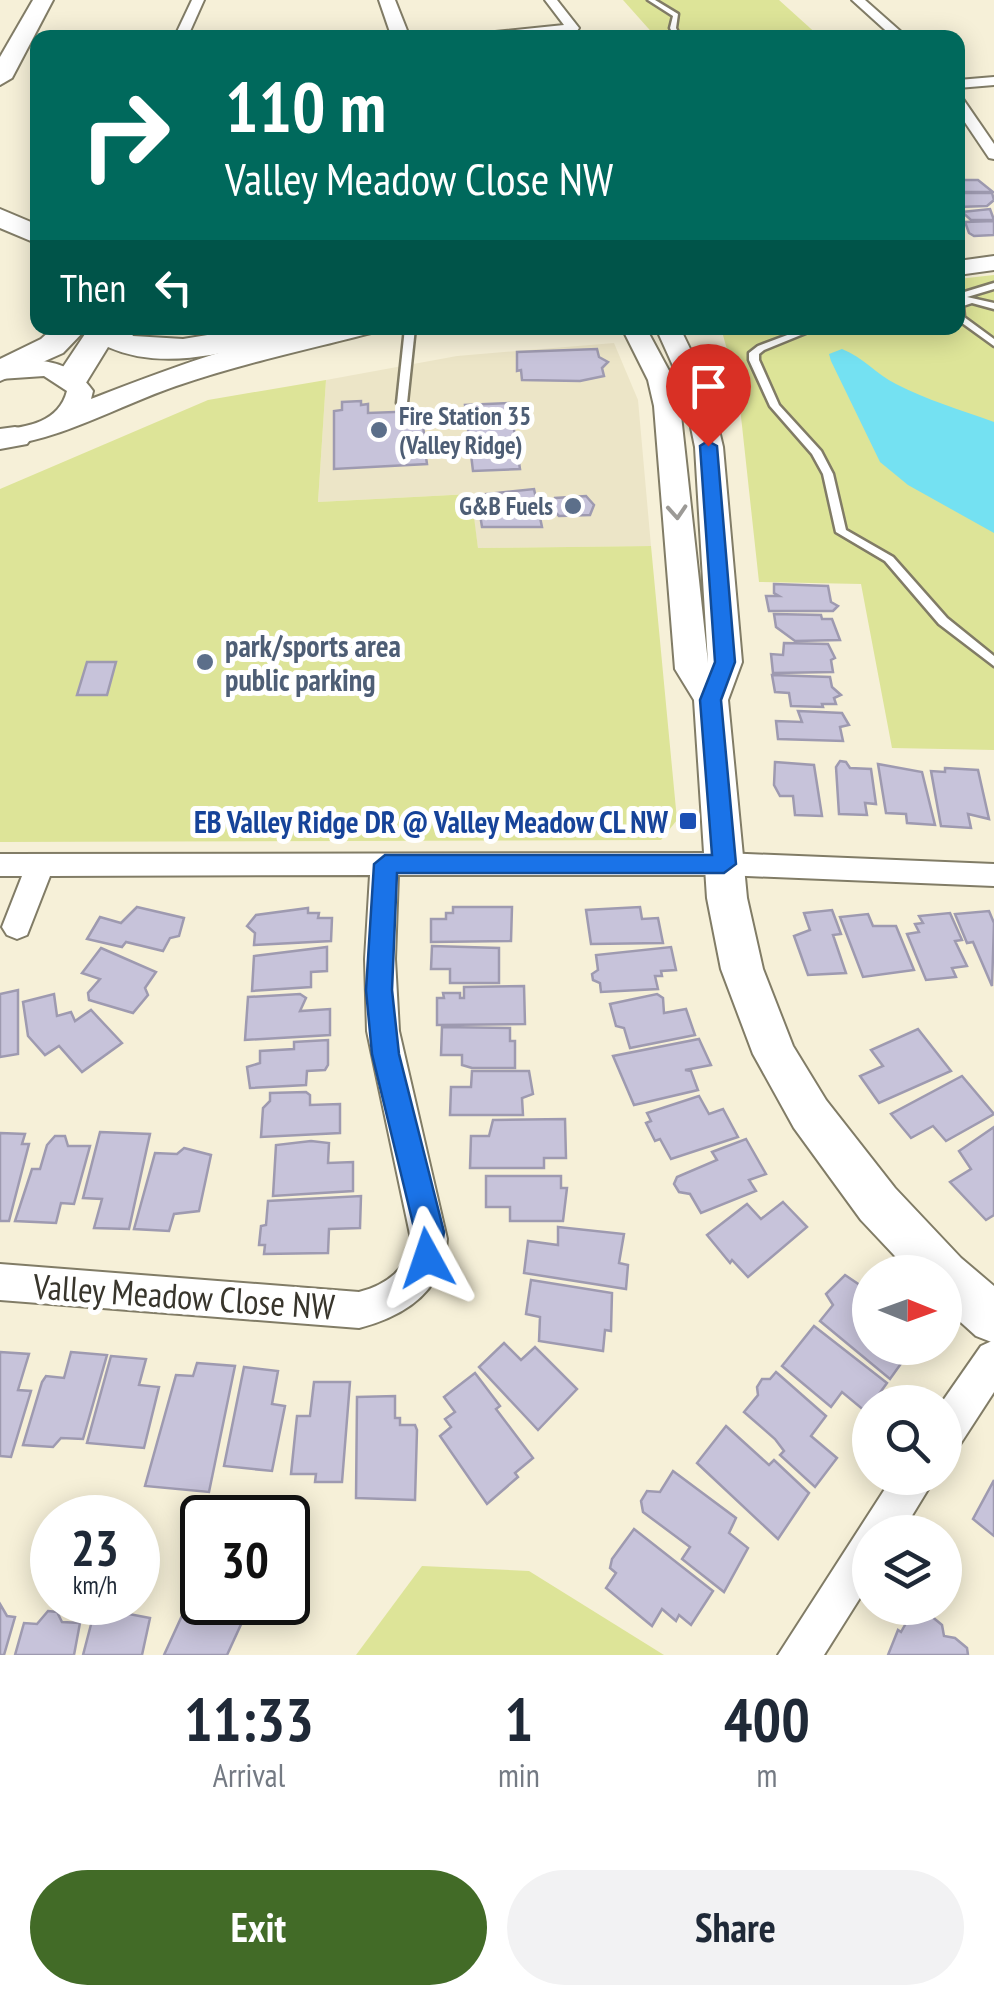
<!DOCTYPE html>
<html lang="en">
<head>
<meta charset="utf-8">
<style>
  body { margin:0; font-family:"PT Sans Narrow",sans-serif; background:#f2f2f3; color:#1f2937; height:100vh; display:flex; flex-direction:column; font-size:38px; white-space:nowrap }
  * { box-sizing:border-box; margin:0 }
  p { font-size:32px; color:#747a83 }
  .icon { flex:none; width:55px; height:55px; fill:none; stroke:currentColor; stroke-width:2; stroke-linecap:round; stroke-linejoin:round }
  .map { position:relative; height:1655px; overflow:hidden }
  .sheet { display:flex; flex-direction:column; background:#fff; flex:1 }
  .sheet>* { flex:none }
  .hud { position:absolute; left:30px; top:30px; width:935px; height:305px; border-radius:20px; box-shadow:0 5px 25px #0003; background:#00695c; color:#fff; overflow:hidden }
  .needle { width:65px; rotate:91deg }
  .buttons { position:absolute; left:852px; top:1255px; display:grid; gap:20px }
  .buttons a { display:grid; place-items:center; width:110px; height:110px; border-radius:50%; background:#fff; box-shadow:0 5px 25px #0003; font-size:50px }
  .speed { position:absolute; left:30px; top:1495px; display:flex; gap:20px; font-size:50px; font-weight:700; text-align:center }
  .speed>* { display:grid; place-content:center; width:130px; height:130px; border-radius:50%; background:#fff; box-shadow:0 5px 25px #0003; line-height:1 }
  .speed small { font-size:25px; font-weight:400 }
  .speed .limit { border:5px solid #111; border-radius:15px; background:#fff; color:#111 }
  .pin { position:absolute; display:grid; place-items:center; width:85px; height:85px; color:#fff; margin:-102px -42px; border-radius:50% 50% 50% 0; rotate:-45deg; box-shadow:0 0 10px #0007 }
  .pin .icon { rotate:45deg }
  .me { position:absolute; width:110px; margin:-55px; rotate:355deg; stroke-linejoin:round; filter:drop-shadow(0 0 8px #0008) }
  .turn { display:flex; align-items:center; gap:35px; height:210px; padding:0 30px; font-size:45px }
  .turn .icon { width:130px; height:130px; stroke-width:2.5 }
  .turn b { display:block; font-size:70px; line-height:85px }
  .then { display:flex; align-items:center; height:95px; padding:0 30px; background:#0003; gap:20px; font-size:38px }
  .eta { display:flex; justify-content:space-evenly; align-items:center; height:170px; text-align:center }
  .eta b { font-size:60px; font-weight:800; line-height:70px }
  .primary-button { display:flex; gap:20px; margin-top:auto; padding:20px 30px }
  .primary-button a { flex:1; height:115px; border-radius:60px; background:#426b27; color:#fff; font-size:40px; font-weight:800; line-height:115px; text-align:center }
  .primary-button a+a { background:#f2f2f3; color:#1f2937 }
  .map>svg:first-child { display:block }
  .built { fill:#ece5c7 }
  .green { fill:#dde498 }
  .water { fill:#74e1f2 }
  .building { fill:#c7c3da; stroke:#9e9ab0; stroke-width:2.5 }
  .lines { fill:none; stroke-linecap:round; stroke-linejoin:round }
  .lane-casing { stroke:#817c66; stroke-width:5 }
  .street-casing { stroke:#817c66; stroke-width:4 }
  .secondary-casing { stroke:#817c66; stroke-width:4 }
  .highway-casing { stroke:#817c66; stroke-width:4 }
  .lane { fill:#fff; fill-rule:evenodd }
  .street { fill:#fff; fill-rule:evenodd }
  .secondary { fill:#fff; fill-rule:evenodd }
  .highway { fill:#fff; fill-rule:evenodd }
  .oneway { stroke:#9c9a96 }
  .route { fill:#1a73e8; stroke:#114b97; stroke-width:2.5 }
  .service-dot { fill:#5c6f8a; stroke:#fff; stroke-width:4 }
  .transit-dot { fill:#1a4fb4; stroke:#fff; stroke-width:4 }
  .labels { text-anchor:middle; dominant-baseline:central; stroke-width:10; stroke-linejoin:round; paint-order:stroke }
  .far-service-label { font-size:25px; font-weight:bold; fill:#4e5e75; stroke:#fff; text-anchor:start }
  .service-label { font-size:30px; font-weight:bold; fill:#4e5e75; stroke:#fff; text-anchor:start }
  .transit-label { font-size:30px; font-weight:bold; fill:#164399; stroke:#fff; text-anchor:end }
  .near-street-label { font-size:35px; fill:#38352c; stroke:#fff }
</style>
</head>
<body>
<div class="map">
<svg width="994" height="1655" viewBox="0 0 994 1655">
  <rect width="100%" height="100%" fill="#f6f0d8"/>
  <path class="built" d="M614 343 638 400 651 546 478 548 470 494 318 502 326 380 457 356Z"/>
  <g class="green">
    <path d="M623 0H779L820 37H656Z"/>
    <path d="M994 275V750L892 748 861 584 759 582 738 389 721 328H958V279Z"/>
    <path d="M326 380 318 502 471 494 478 548 651 546 677 820 661 840 0 842V489L208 400Z"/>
    <path d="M422 1566 529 1571 664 1655H356Z"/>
  </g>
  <path class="water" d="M842 349C863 357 876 374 896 384 927 400 961 410 994 422V533L908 485 880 462 831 361 829 354Z"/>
  <g class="building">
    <path d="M958 180H978L993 192H958Z"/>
    <path d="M958 193H992L994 200 987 206 958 207Z"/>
    <path d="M990 209 994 220H971L962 212Z"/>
    <path d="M994 221V235L974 236 969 233 965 222Z"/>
    <path d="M597 349 599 357 608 362 602 368 604 376 580 381 522 380 521 370 517 371V352Z"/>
    <path d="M361 401V405L368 404V413L422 411 425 447H433L434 456 426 457 427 464 334 469V411L342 410V402Z"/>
    <path d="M509 403 517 417 513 423 520 469 473 471 465 405Z"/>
    <path d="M534 489 542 527H482L477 495Z"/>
    <path d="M586 496 594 505 590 515 559 516 553 510 555 498Z"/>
    <path d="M774 584 828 586 831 602 838 606 833 611H769L766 596H779L774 593Z"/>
    <path d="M774 614 821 615 822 619H832L840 640 795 641 776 627Z"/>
    <path d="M784 643 828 644 835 658 831 660 833 672 773 673 771 654 783 655Z"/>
    <path d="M87 662H116L107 695H77Z"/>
    <path d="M772 675 830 677 832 687 841 695 834 698 836 704H822L823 707 791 706 789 693 775 692Z"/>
    <path d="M798 711 842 713 849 725 840 727 843 741 778 739 776 721 802 722Z"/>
    <path d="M840 761 846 762 850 768 871 769 876 804 865 803 867 815 839 814 836 767Z"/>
    <path d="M775 762 814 765 822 816 795 815 793 796H780L774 785Z"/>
    <path d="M878 764 922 772 935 825 907 823 906 814 886 813Z"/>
    <path d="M945 768 978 770 989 819 968 814 971 828 941 826 931 771 945 772Z"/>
    <path d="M137 907 184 918 179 936 170 938 163 951 126 942 122 947 87 939 100 917 121 923Z"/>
    <path d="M453 907H512L511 941 431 942V919H446V913H453Z"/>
    <path d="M640 907 642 919 658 918 663 943 591 944 586 910Z"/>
    <path d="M308 908V913H319L318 918H332L331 941 254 945 255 933 247 926 256 915Z"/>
    <path d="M832 910 841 934 833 935 846 973 808 975 794 936 810 930 804 913Z"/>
    <path d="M989 911 994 923 992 986 973 942 967 943 955 914Z"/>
    <path d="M950 913 962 940 955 941 967 966 952 968 956 977 926 980 907 934 919 932 915 924 923 923 919 916Z"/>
    <path d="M868 914 873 926H896L914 970 863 977 840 917Z"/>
    <path d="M432 946 499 948V983H450V969H431Z"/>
    <path d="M327 947V971L311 972V987L252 991 254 956Z"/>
    <path d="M671 947 676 970 661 971 662 976H655L658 989 601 992 600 983 593 980 592 974 598 970 596 955Z"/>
    <path d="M101 948 156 972 145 988 148 995 133 1013 89 1000 88 993 100 979 82 973Z"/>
    <path d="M524 986 525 1024 437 1025V998H444L443 993H460V998H464V987Z"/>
    <path d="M18 990V1054L0 1057V994Z"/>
    <path d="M54 994 57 1016 71 1012 75 1021 91 1010 122 1043 82 1072 59 1046 45 1055 28 1036 23 1002Z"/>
    <path d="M300 994 306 998 300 1011 330 1009V1035L245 1040 248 997Z"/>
    <path d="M657 994 663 998 664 1013 686 1009 695 1035 630 1048 624 1028 616 1026 610 1004Z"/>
    <path d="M442 1027 510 1028V1041H515V1068H472L462 1065V1055H441Z"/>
    <path d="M918 1029 951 1071 879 1103 860 1076 883 1066 871 1050Z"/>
    <path d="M699 1039 711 1065 685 1070 691 1071 698 1090 634 1105 613 1056Z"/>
    <path d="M328 1040V1065L325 1070 307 1071 306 1085 250 1088 247 1067 260 1063V1051L294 1049V1042Z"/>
    <path d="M472 1071H529L533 1094 522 1098 523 1115H450L451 1087H471Z"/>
    <path d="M962 1076 994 1114 946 1141 933 1126 911 1138 891 1114Z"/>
    <path d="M306 1092 310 1095V1105L340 1104V1133L261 1137 263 1108 270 1101V1093Z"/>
    <path d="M699 1096 709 1114 723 1109 738 1137 671 1159 660 1139 655 1141 646 1123 651 1121 647 1113Z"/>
    <path d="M565 1119 566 1158H544V1168H470L471 1136H489L493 1120Z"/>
    <path d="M994 1127V1215L986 1220 950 1182 971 1169 959 1151Z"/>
    <path d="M100 1132 150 1134 129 1229 94 1228 102 1199 83 1198Z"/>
    <path d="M0 1133 25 1134 22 1144H29L9 1221H0Z"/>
    <path d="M55 1136H65L68 1146H90L74 1204 61 1203 56 1223 15 1221 32 1169H40L47 1145Z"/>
    <path d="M746 1139 766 1174 749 1180 756 1191 701 1213 690 1194 679 1192 674 1184 677 1177 717 1160 712 1152Z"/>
    <path d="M311 1141 329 1143 328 1163 353 1162V1191L273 1196 276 1145Z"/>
    <path d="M184 1148 211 1155 199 1211 174 1214 169 1231 134 1229 155 1153 177 1154Z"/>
    <path d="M486 1176H561V1188H567L563 1221H510V1207H486Z"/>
    <path d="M361 1196 360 1228 329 1229 328 1253 264 1254 265 1245H259L261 1226 266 1225 268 1201Z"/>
    <path d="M783 1202 807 1227 748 1277 732 1260 730 1263 707 1235 747 1204 761 1219Z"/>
    <path d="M558 1227 624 1234 619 1263 628 1265 626 1289 524 1273 528 1241 558 1245Z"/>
    <path d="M845 1275 870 1292V1348H906L910 1351 890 1379 820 1321 833 1305 826 1294Z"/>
    <path d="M531 1280 612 1293 611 1331 605 1330 603 1351 539 1341 540 1317 526 1314Z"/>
    <path d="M814 1326 887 1383 866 1412 842 1392 831 1407 782 1366Z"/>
    <path d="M504 1343 521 1360 535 1347 577 1389 538 1430 479 1367Z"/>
    <path d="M0 1352 29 1354 18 1390 31 1391 11 1457 0 1456Z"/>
    <path d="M71 1352 107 1355 83 1439 61 1438 53 1447 23 1445 42 1382 46 1376 64 1378Z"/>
    <path d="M111 1356 146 1359 139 1385 159 1387 144 1448 87 1443Z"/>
    <path d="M197 1363 235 1366 209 1492 145 1486 176 1375 193 1376Z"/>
    <path d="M244 1367 278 1371 272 1404 285 1406 272 1471 224 1466Z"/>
    <path d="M776 1372 826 1416 811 1436 837 1458 815 1487 780 1455 784 1451 775 1439 744 1412 758 1395 757 1387 762 1379H770Z"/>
    <path d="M475 1373 500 1406 496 1409 533 1458 515 1473 518 1477 487 1504 440 1436 451 1427 445 1419 455 1412 444 1397Z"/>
    <path d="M314 1382H350L342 1482H315L316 1474H291L297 1416H310Z"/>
    <path d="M395 1396V1418H400V1425H415L417 1430 415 1500 356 1498 357 1397Z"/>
    <path d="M726 1426 769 1465 774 1460 809 1493 778 1539 697 1463Z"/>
    <path d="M673 1471 736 1518 729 1533 748 1548 724 1592 682 1559 690 1547 643 1512 641 1501 647 1491 660 1492Z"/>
    <path d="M994 1480V1536L973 1519Z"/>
    <path d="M634 1529 713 1591 691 1625 679 1615 676 1621 662 1609 652 1626 606 1588 616 1573 610 1568 612 1559Z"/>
    <path d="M191 1596 243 1620 227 1655H164Z"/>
    <path d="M0 1604 7 1616 15 1617 4 1655H0Z"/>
    <path d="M914 1609 924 1610 942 1625 944 1636 955 1638 967 1648 968 1655H888L898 1630 901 1632Z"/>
    <path d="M48 1611 57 1612 62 1622 80 1623 74 1655H15L24 1623 37 1624Z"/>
    <path d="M113 1611 150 1618 142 1655H83L94 1613 112 1615Z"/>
  </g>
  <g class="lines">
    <defs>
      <g id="lane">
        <path d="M648 0H655L678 14 676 28 681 38H675L670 28 673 16Z"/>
        <path d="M994 283V289L967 297 994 303V309L972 303 963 306 964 317 994 339V346L958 320V302L962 301 958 300V294Z"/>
        <path d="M405 328H415L407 403 402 406 397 403Z"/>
        <path d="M806 328H818L764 350 759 354V360L779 405 821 451 833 474 846 530 893 557 947 618 994 656V666L939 624 885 561 836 532 823 474 812 454 770 406 749 360V353L758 346Z"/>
      </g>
      <g id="street">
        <path d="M192 0H204L187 38H174Z"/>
        <path d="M545 0H557L579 28 577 31 498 38H435L564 25Z"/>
        <path d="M852 0H865L908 38H894Z"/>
        <path d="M994 77V85L958 88V80Z"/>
        <path d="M958 98 963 99 994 144V159L989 158 958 112Z"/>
        <path d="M724 853 994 864V886L724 875H398L395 959 399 1031 447 1239C444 1291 405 1316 359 1328L0 1300V1264L359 1292C386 1285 409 1269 411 1239L367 1031 365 959 370 875 50 876 27 935 17 939 7 935 2 927 22 876H0V854Z"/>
        <path d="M994 1340V1392L959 1446 945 1451 942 1402 981 1346Z"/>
        <path d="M892 1478H935L902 1532H870V1582L824 1655H778Z"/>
      </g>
      <g id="secondary">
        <path d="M379 0H395L410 38H392Z"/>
        <path d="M994 256V270L958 275V261Z"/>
        <path d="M374 328 371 333C305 350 240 364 176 386 118 406 61 440 0 446V430C28 427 59 422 67 391L44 376 0 379V363C36 357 71 359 93 391L91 399C174 367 286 322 374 328Z"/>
        <path d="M622 328H646L674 380 680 406 708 663 695 447 683 388 656 328H680L709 388 723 447 742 662 728 700 747 898 763 969 793 1046 826 1100 895 1188 961 1258 994 1286V1343L976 1336 945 1308V1272H910L861 1220 794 1128 753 1054 721 969 707 898 694 700 675 669 654 406 648 380Z"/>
      </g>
      <g id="highway">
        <path d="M33 0H53L12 78 0 85V57Z"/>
        <path d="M0 209 38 225V244L0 228Z"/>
        <path d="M53 328H87L63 353 0 381V359L41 339Z"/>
        <path d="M89 328H128L133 336 183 339 250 328H307L302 335 291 337C232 350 167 373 108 347L84 386H60L55 379Z"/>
        <path d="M15 427 27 430 32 437 27 444 0 449V429Z"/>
      </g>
    </defs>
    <use href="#lane" class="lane-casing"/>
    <use href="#street" class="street-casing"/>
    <use href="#secondary" class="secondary-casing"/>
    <use href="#highway" class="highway-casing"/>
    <use href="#lane" class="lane"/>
    <use href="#street" class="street"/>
    <use href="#secondary" class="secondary"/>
    <use href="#highway" class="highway"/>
  </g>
  <defs><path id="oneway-chevron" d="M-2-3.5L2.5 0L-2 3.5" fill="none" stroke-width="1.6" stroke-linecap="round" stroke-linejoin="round" transform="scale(2.5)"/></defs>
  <use class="oneway" href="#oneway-chevron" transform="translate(677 512) rotate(86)"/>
  <path class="route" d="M708 441 717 446 735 662 721 700 736 864 724 873H397L392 990 399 1054 444 1232 438 1268 427 1272 417 1268 413 1258 415 1232 372 1054 366 990 374 864 385 855H712L700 700 715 662 700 446Z"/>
  <g class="service-dot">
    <circle cx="379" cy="430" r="10"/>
    <circle cx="573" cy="506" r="10"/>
    <circle cx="205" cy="662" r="10"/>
  </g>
  <rect class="transit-dot" x="678" y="811" width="20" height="20" rx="5"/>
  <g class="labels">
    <g class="far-service-label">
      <text x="399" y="416">Fire Station 35<tspan x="399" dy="29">(Valley Ridge)</tspan></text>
      <text x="553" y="506" text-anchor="end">G&amp;B Fuels</text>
    </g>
    <g class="service-label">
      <text x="225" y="645">park/sports area<tspan x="225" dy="34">public parking</tspan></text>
    </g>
    <g class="transit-label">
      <text x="668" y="821">EB Valley Ridge DR @ Valley Meadow CL NW</text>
    </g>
    <g class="near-street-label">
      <text transform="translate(184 1296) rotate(4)">Valley Meadow Close NW</text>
    </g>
  </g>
</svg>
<div class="buttons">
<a><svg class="needle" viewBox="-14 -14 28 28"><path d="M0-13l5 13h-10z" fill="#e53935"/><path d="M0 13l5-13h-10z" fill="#747a83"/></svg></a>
<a><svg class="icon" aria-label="search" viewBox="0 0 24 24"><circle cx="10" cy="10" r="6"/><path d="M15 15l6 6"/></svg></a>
<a><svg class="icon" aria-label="layers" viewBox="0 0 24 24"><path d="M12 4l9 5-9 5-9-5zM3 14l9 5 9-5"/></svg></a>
</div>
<div class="speed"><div>23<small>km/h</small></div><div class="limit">30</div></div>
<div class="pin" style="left:708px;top:446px;background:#d93025"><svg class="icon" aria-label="arrive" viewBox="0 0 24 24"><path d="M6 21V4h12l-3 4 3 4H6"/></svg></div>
<svg class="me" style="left:427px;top:1258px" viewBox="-20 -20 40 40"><path d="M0-17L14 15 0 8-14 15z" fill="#1a73e8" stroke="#fff" stroke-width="4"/></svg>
<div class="hud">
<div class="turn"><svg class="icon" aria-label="right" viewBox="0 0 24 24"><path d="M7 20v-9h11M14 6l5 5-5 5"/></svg><div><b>110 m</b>Valley Meadow Close NW</div></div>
<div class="then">Then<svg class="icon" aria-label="left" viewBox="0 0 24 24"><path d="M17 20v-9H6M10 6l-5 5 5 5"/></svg></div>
</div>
</div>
<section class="sheet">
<div class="eta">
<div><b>11:33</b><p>Arrival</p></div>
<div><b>1</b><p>min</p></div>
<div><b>400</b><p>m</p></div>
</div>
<div class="primary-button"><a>Exit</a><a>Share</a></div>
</section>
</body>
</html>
